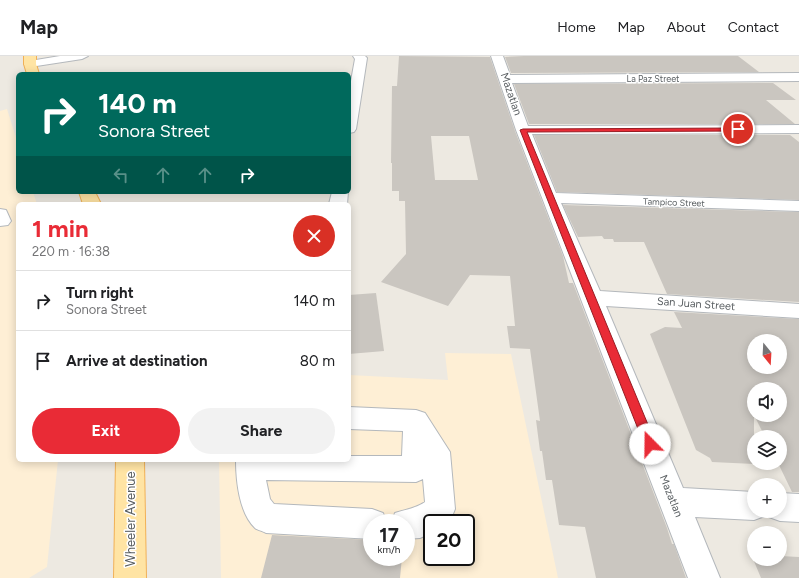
<!DOCTYPE html>
<html lang="en">
<head>
<meta charset="utf-8">
<style>
  body { margin:0; font-family:Figtree,sans-serif; background:#f2f2f2; color:#202124; height:100vh; display:flex; flex-direction:column; font-size:15px; white-space:nowrap }
  * { box-sizing:border-box; margin:0 }
  p { font-size:13px; color:#757577 }
  .icon { flex:none; width:22px; height:22px; fill:none; stroke:currentColor; stroke-width:2; stroke-linecap:round; stroke-linejoin:round }
  .map { position:relative; flex:1; overflow:hidden }
  .panel { position:absolute; left:16px; top:146px; width:335px; height:260px; display:flex; flex-direction:column; background:#fff; border-radius:6px; box-shadow:0 2px 10px #0003 }
  .panel>* { flex:none }
  .top-card { position:absolute; left:16px; top:16px; width:335px; height:122px; border-radius:6px; box-shadow:0 2px 10px #0003; background:#00695c; color:#fff; overflow:hidden }
  .needle { width:26px; rotate:162deg }
  .controls { position:absolute; left:747px; top:278px; display:grid; gap:8px }
  .controls a { display:grid; place-items:center; width:40px; height:40px; border-radius:50%; background:#fff; box-shadow:0 2px 10px #0003; font-size:20px }
  .speed { position:absolute; left:363px; top:458px; display:flex; gap:8px; font-size:20px; font-weight:700; text-align:center }
  .speed>* { display:grid; place-content:center; width:52px; height:52px; border-radius:50%; background:#fff; box-shadow:0 2px 10px #0003; line-height:1 }
  .speed small { font-size:10px; font-weight:400 }
  .speed .limit { border:2px solid #111; border-radius:6px; background:#fff; color:#111 }
  .pin { position:absolute; display:grid; place-items:center; width:34px; height:34px; color:#fff; margin:-17px; border:2px solid #fff; border-radius:50%; box-shadow:0 1px 4px #0007 }
  .me { position:absolute; width:44px; margin:-22px; rotate:338deg; stroke-linejoin:round; filter:drop-shadow(0 0 3px #0008) }
  .turn { display:flex; align-items:center; gap:14px; height:84px; padding:0 16px; font-size:18px }
  .turn .icon { width:52px; height:52px; stroke-width:2.5 }
  .turn b { display:block; font-size:28px; line-height:34px }
  .lanes { display:flex; align-items:center; height:38px; padding:0 16px; background:#0003; justify-content:center; gap:20px; direction:ltr }
  .lanes .off { opacity:.35 }
  .round { display:grid; place-items:center; flex:none; width:42px; height:42px; border-radius:21px; background:#f2f2f2 }
  .summary { display:flex; align-items:center; justify-content:space-between; height:68px; padding:0 16px }
  h1 { font-size:24px; font-weight:700; line-height:30px; color:#e92b36 }
  .cta { display:flex; gap:8px; margin-top:auto; padding:8px 16px }
  .cta a { flex:1; height:46px; border-radius:24px; background:#e92b36; color:#fff; font-size:16px; font-weight:700; line-height:46px; text-align:center }
  .cta a+a { background:#f2f2f2; color:#202124 }
  ul { padding:0; list-style:none }
  li { display:flex; align-items:center; gap:12px; height:60px; padding:0 16px; border-top:1px solid #e0e0e0 }
  li div { flex:1 }
  li b { display:block; font-size:15px }
  li em { font-style:normal }
  header { display:flex; align-items:center; gap:24px; box-sizing:border-box; height:56px; padding:0 20px; background:#fff; border-bottom:1px solid #e0e0e0 }
  header strong { font-size:19px }
  nav { display:flex; gap:22px; margin-inline-start:auto; font-size:14px }
  .map>svg:first-child { display:block }
  .commercial { fill:#feefd5; fill-rule:evenodd }
  .building { fill:#cac6c0; fill-rule:evenodd }
  .lines { fill:none; stroke-linecap:round; stroke-linejoin:round }
  .minor-casing { stroke:#b4b8bc; stroke-width:2 }
  .major-casing { stroke:#f1b056; stroke-width:2 }
  .minor { fill:#fff; fill-rule:evenodd }
  .major { fill:#ffe4a4; fill-rule:evenodd }
  .route { fill:#e92b36; stroke:#971c23 }
  .labels { text-anchor:middle; dominant-baseline:central; stroke-width:3; stroke-linejoin:round; paint-order:stroke }
  .far-street-label { font-size:9px; fill:#5a5f62; stroke:#fff }
  .street-label { font-size:11px; fill:#5a5f62; stroke:#fff }
  .near-street-label { font-size:13px; fill:#5a5f62; stroke:#fff }
</style>
</head>
<body>
<header>
<strong>Map</strong>
<nav><a>Home</a><a>Map</a><a>About</a><a>Contact</a></nav>
</header>
<div class="map">
<svg width="799" height="522" viewBox="0 0 799 522">
  <rect width="100%" height="100%" fill="#ede9e1"/>
  <g class="commercial">
    <path d="M7 53 18 88V136H33L37 148H18V404H58L47 511 29 522H0V55Z"/>
    <path d="M445 297 511 298 558 522H221L219 404H349V319L448 324ZM372 467H406V501H372ZM432 467H466V501H432Z"/>
  </g>
  <g class="building">
    <path d="M399 0 490 1 515 75 563 200 569 227H573L667 472 672 488H674L686 522H596L585 471 559 469 552 424H546L542 395H540L536 364 540 365 530 293 510 292 507 270H515L510 220 470 219 448 250 381 226 406 198 405 145H399V135H392V107H391L392 30H397ZM431 80H469L478 124H435Z"/>
    <path d="M524 0H738L759 16 511 17 505 1Z"/>
    <path d="M773 27 796 44H766L795 68H529L514 28Z"/>
    <path d="M534 79H790L799 86V144L557 136Z"/>
    <path d="M563 149 799 156V246L667 238 644 186H614L613 183H604L602 180 578 181Z"/>
    <path d="M376 237 384 295 349 298V239Z"/>
    <path d="M674 256 799 263V436H792L778 407H780V381H765L754 359H780V333H754V408L712 406 710 402 696 394 650 278 665 271 682 272ZM754 285H780V311H754Z"/>
    <path d="M272 479 372 484V501H402L400 522H261Z"/>
    <path d="M751 498H754V503H780V500L799 501V522H761Z"/>
  </g>
  <g class="lines">
    <defs>
      <g id="minor">
        <path d="M60 0H88L82 3 30 11 26 10 24 8 26 6 30 5Z"/>
        <path d="M353 0H365L367 2 356 73 354 76 349 77V36L355 3Z"/>
        <path d="M491 0H503L510 19 799 17V25L512 27 528 70 799 69V77L532 78 556 137 799 145V155L561 147 600 235 799 248V262L606 250 683 432 754 436V455H767L765 460 754 464 695 461 720 522H688L516 74Z"/>
        <path d="M332 136H348L347 148H329Z"/>
        <path d="M0 153 6 154 11 165 8 169 0 170Z"/>
        <path d="M349 351 416 354 425 357 450 396 455 453 451 463 445 467H432L431 477 420 482 406 483V467H391L395 457C407 453 414 453 425 446L423 423 416 426 266 424 270 443 274 448 372 453 383 457 387 467H372V483L266 477C263 475 257 474 255 472 239 457 236 424 236 404H349V400H402L403 375 349 373Z"/>
        <path d="M780 437 799 438V466L780 465 769 461 767 455H780Z"/>
      </g>
      <g id="major">
        <path d="M24 0H36V8L39 18H27L24 8Z"/>
        <path d="M79 136H95L101 148H83Z"/>
        <path d="M116 404H144L146 522H114Z"/>
      </g>
    </defs>
    <use href="#minor" class="minor-casing"/>
    <use href="#major" class="major-casing"/>
    <use href="#minor" class="minor"/>
    <use href="#major" class="major"/>
  </g>
  <path class="route" d="M738 72H740V75L527 76 656 388 654 391 650 393 646 391 644 388 520 74 523 73Z"/>
  <g class="labels">
    <g class="far-street-label">
      <text x="653" y="22">La Paz Street</text>
      <text transform="translate(674 146) rotate(2)">Tampico Street</text>
    </g>
    <g class="street-label">
      <text transform="translate(511 38) rotate(71)">Mazatlan</text>
      <text transform="translate(696 248) rotate(4)">San Juan Street</text>
      <text transform="translate(671 440) rotate(68)">Mazatlan</text>
    </g>
    <g class="near-street-label">
      <text transform="translate(130 463) rotate(-90)">Wheeler Avenue</text>
    </g>
  </g>
</svg>
<div class="controls">
<a><svg class="needle" viewBox="-14 -14 28 28"><path d="M0-13l5 13h-10z" fill="#e53935"/><path d="M0 13l5-13h-10z" fill="#757577"/></svg></a>
<a><svg class="icon" aria-label="sound" viewBox="0 0 24 24"><path d="M4 9h4l5-4v14l-5-4H4zM17 9q2 3 0 6"/></svg></a>
<a><svg class="icon" aria-label="layers" viewBox="0 0 24 24"><path d="M12 4l9 5-9 5-9-5zM3 14l9 5 9-5"/></svg></a>
<a>+</a>
<a>−</a>
</div>
<div class="speed"><div>17<small>km/h</small></div><div class="limit">20</div></div>
<div class="pin" style="left:738px;top:73px;background:#d93025"><svg class="icon" aria-label="arrive" viewBox="0 0 24 24"><path d="M6 21V4h12l-3 4 3 4H6"/></svg></div>
<svg class="me" style="left:650px;top:388px" viewBox="-20 -20 40 40"><circle r="19" fill="#fff"/><path d="M0-13L10 11 0 6-10 11z" fill="#e92b36"/></svg>
<div class="top-card">
<div class="turn"><svg class="icon" aria-label="right" viewBox="0 0 24 24"><path d="M7 20v-9h11M14 6l5 5-5 5"/></svg><div><b>140 m</b>Sonora Street</div></div>
<div class="lanes"><svg class="icon off" aria-label="left" viewBox="0 0 24 24"><path d="M17 20v-9H6M10 6l-5 5 5 5"/></svg><svg class="icon off" aria-label="ahead" viewBox="0 0 24 24"><path d="M12 20V5M6 11l6-6 6 6"/></svg><svg class="icon off" aria-label="ahead" viewBox="0 0 24 24"><path d="M12 20V5M6 11l6-6 6 6"/></svg><svg class="icon" aria-label="right" viewBox="0 0 24 24"><path d="M7 20v-9h11M14 6l5 5-5 5"/></svg></div>
</div>
<section class="panel">
<div class="summary"><div><h1>1 min</h1><p>220 m · 16:38</p></div><a class="round" style="background:#d93025;color:#fff"><svg class="icon" aria-label="close" viewBox="0 0 24 24"><path d="M6 6l12 12M18 6L6 18"/></svg></a></div>
<ul>
<li><svg class="icon" aria-label="right" viewBox="0 0 24 24"><path d="M7 20v-9h11M14 6l5 5-5 5"/></svg><div><b>Turn right</b><p>Sonora Street</p></div><em>140 m</em></li>
<li><svg class="icon" aria-label="arrive" viewBox="0 0 24 24"><path d="M6 21V4h12l-3 4 3 4H6"/></svg><div><b>Arrive at destination</b></div><em>80 m</em></li>
</ul>
<div class="cta"><a>Exit</a><a>Share</a></div>
</section>
</div>
</body>
</html>
